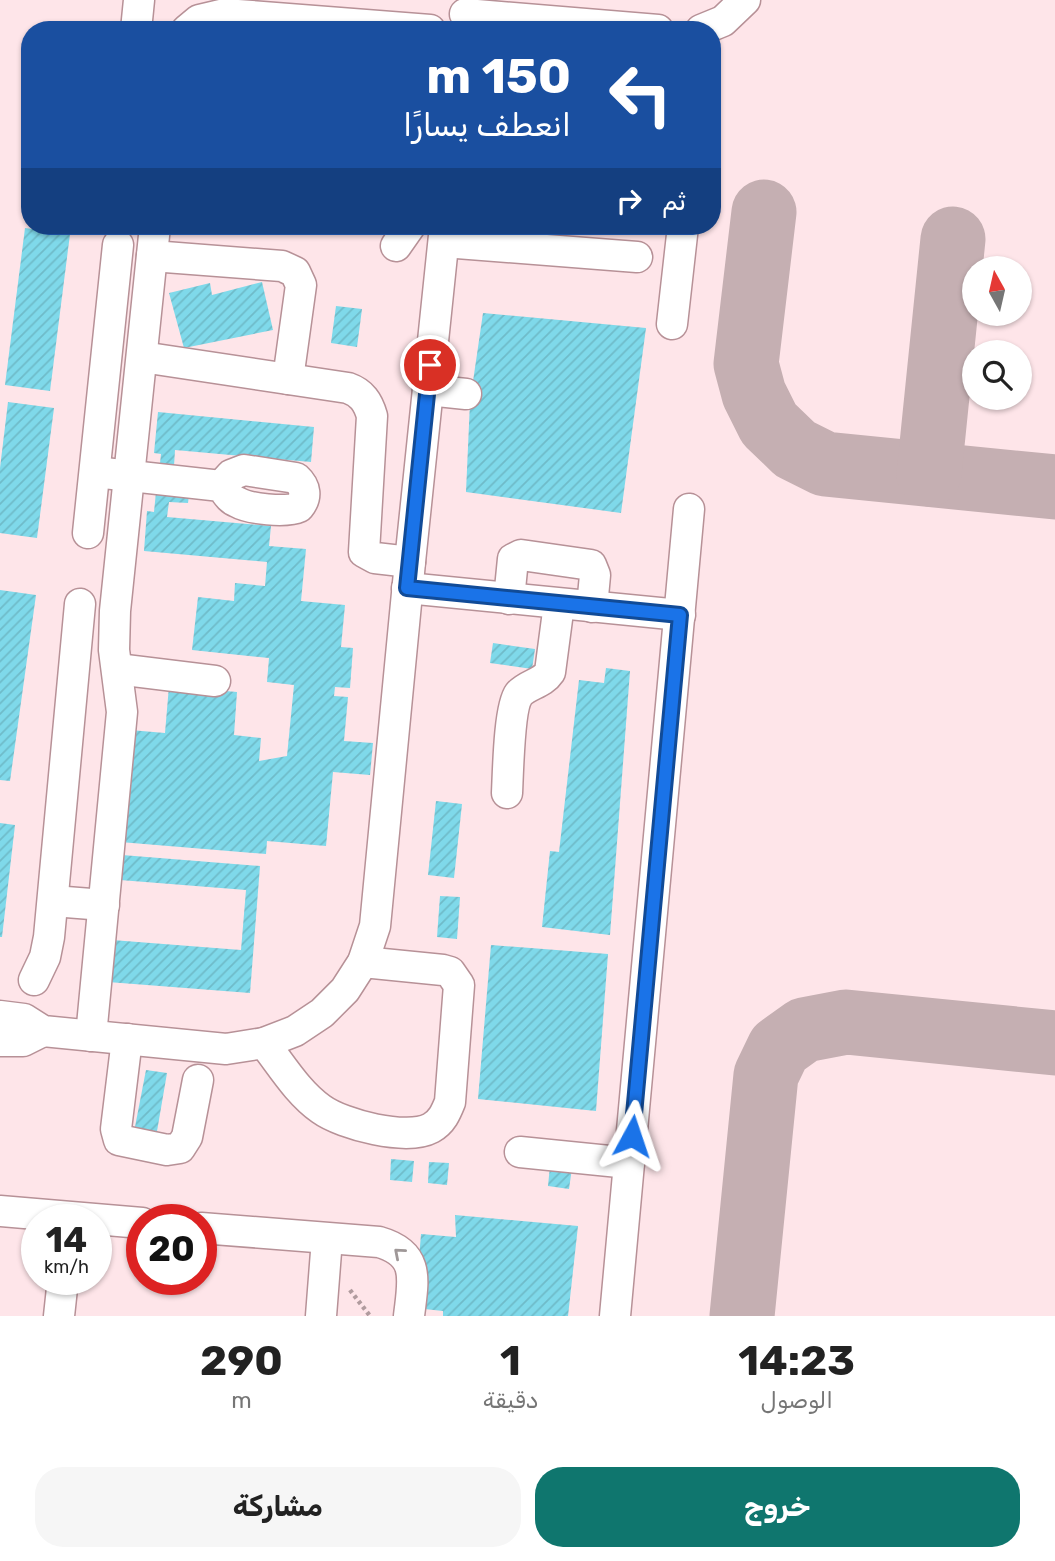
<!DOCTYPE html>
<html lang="ar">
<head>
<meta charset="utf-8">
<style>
  body { margin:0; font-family:Rubik,"Noto Sans Arabic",sans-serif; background:#f6f6f6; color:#222; direction:rtl; height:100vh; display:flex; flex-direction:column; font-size:26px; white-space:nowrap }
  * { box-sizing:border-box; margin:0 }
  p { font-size:23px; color:#767676 }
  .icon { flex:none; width:38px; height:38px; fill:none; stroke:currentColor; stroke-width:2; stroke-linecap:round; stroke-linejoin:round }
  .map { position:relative; height:1316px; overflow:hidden; direction:ltr }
  .panel { display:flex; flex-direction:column; background:#fff; flex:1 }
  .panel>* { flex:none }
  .hud { position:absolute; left:21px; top:21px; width:700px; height:214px; border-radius:28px; box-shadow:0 2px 5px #0004; direction:rtl; background:#1a4fa0; color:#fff; overflow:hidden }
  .needle { width:46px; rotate:352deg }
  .fabs { position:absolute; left:962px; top:256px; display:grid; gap:14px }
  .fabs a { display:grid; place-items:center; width:70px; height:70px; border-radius:50%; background:#fff; box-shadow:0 2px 5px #0004; font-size:35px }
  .speed { position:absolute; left:21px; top:1204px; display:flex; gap:14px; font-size:35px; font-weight:700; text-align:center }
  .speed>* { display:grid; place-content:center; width:91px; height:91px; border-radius:50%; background:#fff; box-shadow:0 2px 5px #0004; line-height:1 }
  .speed small { font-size:18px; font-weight:400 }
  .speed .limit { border:10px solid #d22; background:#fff; color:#111 }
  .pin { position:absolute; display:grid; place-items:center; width:60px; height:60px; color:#fff; margin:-30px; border:4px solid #fff; border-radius:50%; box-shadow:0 2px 7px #0007 }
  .me { position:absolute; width:77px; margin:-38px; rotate:5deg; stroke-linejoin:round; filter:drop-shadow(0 0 5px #0008) }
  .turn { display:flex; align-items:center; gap:24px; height:147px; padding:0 35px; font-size:32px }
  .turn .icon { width:91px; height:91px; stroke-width:2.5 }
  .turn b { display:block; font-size:49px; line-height:60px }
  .then { display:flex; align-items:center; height:66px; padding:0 35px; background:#0003; gap:14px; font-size:26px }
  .eta { display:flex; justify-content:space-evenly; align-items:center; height:119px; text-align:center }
  .eta b { font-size:42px; font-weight:700; line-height:49px }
  .button { display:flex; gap:14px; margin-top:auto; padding:14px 35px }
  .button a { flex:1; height:80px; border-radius:28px; background:#0f766e; color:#fff; font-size:28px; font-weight:700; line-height:80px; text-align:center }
  .button a+a { background:#f6f6f6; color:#222 }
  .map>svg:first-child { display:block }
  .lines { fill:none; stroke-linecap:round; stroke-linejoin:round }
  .taxiway { stroke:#c5afb2; stroke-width:65 }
  .building { fill:url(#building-hatch) }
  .minor-casing { stroke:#b79197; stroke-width:33 }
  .path { stroke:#b09b9e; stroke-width:4.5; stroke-dasharray:3.5 3.5; stroke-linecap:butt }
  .minor { stroke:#fff; stroke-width:30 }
  .oneway { stroke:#9f9898 }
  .route-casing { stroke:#114b97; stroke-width:18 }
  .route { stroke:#1a73e8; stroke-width:12 }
</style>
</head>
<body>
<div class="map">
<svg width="1055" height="1316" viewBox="0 0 1055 1316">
  <defs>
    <pattern id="building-hatch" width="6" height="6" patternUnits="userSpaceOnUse" patternTransform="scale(1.75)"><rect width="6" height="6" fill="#7fd9ea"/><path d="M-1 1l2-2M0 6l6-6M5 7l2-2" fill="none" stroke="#6fbbc9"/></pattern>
  </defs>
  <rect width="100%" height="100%" fill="#fee5e9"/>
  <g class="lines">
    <g class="taxiway">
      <path d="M764 212 746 364 754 394 769 424 795 449 825 464 1055 487"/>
      <path d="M929 474 953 239"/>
      <path d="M742 1316 766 1075 779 1048 804 1030 846 1022 1055 1043"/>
    </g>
  </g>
  <g class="building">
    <path d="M25 228 70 234 50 391 5 385Z"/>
    <path d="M262 282 273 330 184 348 169 293 210 283 212 295Z"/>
    <path d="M336 306 362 309 357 347 331 343Z"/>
    <path d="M483 313 646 328 621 513 466 492 470 402Z"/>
    <path d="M8 402 54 408 37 538 0 533V468Z"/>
    <path d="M158 412 314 427 311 462 175 450 174 466 193 468 192 476 159 473 161 454 154 453Z"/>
    <path d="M156 492 189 495 188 503 169 502 167 517 271 526 269 546 306 549 301 601 345 605 341 647 353 648 350 688 335 687 334 696 348 697 344 741 373 743 370 775 333 772 326 846 267 841 266 854 120 842 130 730 165 733 169 686 237 692 234 735 261 738 259 761 287 756 294 685 267 682 269 658 192 650 198 597 234 601 235 583 265 586 267 562 144 551 147 511 154 512Z"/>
    <path d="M0 590 36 595 10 781 0 780Z"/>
    <path d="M493 643 535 649 532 669 490 663Z"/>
    <path d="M606 668 630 671 610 935 542 927 550 851 559 852 579 680 604 683Z"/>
    <path d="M436 801 462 804 454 878 428 875Z"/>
    <path d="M0 823 15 825 2 937H0Z"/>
    <path d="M122 855 260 866 250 993 108 982 112 940 241 950 246 890 120 880Z"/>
    <path d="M440 896 460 897 457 939 437 937Z"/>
    <path d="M491 945 608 954 596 1111 478 1099Z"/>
    <path d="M146 1070 167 1073 156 1137 134 1132Z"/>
    <path d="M391 1159 414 1161 412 1182 390 1180Z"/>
    <path d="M429 1162 449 1163 447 1185 428 1183Z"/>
    <path d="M550 1166 572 1168 569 1189 548 1186Z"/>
    <path d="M455 1215 578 1226 568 1316H443V1311L415 1308 421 1234 456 1237Z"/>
  </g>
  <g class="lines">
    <defs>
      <g id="minor">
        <path d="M465 14 658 30"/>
        <path d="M136 30 139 0"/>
        <path d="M187 30 199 20 225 14 430 30"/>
        <path d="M701 30 723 21 745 0"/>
        <path d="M444 242 637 257"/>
        <path d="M396 246 410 226"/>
        <path d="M152 256 282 266 295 272 301 285 288 379"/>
        <path d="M672 324 683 226"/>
        <path d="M142 357 348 388C362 393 368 402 372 416L364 552 375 558 410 562"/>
        <path d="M428 390 466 394"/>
        <path d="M95 472 221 486C226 492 229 499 237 502 249 509 286 513 299 507 307 497 306 487 296 478L244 470 231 475 221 486"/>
        <path d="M88 533 118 245"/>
        <path d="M407 588 680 615"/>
        <path d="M509 599 513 559 521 555 591 565 595 575 592 607"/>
        <path d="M117 669 215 681"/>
        <path d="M507 793C508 774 509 707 519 694 528 684 542 684 550 672L559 604"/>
        <path d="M53 901 104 905"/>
        <path d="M34 980 45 957 49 937 80 604"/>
        <path d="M0 1016 24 1019 43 1031 226 1049 264 1043 295 1031 322 1013 345 990 363 962 375 926 410 562 445 226"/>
        <path d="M91 1036 122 712 114 650 115 611 155 226"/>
        <path d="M127 1039 116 1129 119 1140 167 1150 180 1148 187 1137 198 1080"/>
        <path d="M0 1041H23L43 1031"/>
        <path d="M264 1043C282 1066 298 1093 321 1109 343 1125 407 1141 431 1128 442 1122 446 1112 450 1102L459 985 450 972 443 970 363 962"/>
        <path d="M520 1152 629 1163"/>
        <path d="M0 1211 142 1223"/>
        <path d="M201 1228 379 1242C421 1254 413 1281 409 1316"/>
        <path d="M59 1316 63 1279"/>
        <path d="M321 1316 327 1239"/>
        <path d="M615 1316 689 509"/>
      </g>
    </defs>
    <use href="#minor" class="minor-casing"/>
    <path class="path" d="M350 1290 370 1316"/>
    <use href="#minor" class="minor"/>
  </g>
  <defs><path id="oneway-chevron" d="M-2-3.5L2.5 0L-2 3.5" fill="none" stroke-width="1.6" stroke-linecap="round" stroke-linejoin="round" transform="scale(1.75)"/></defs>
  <use class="oneway" href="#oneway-chevron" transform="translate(399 1253) rotate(-139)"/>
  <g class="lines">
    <defs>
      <path id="route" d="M430 365 407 588 680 615 632 1136"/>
    </defs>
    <use href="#route" class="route-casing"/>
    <use href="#route" class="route"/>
  </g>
</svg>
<div class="fabs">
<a><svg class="needle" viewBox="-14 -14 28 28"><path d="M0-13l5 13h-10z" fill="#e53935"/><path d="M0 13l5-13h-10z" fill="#767676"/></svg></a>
<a><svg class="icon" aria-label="search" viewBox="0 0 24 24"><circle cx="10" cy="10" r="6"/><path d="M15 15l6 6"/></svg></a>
</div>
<div class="speed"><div>14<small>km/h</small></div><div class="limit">20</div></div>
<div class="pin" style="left:430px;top:365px;background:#d93025"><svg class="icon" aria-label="arrive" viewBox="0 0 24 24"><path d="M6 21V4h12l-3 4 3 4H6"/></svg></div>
<svg class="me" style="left:632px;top:1136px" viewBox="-20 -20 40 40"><path d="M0-17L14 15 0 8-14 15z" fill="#1a73e8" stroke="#fff" stroke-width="4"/></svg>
<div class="hud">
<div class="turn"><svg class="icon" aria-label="left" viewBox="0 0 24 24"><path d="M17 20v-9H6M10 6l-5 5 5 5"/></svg><div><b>150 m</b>انعطف يسارًا</div></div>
<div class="then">ثم<svg class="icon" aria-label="right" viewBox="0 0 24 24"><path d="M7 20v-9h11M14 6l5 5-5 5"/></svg></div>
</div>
</div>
<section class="panel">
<div class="eta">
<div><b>14:23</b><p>الوصول</p></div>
<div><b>1</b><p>دقيقة</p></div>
<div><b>290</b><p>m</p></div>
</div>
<div class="button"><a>خروج</a><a>مشاركة</a></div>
</section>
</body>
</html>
